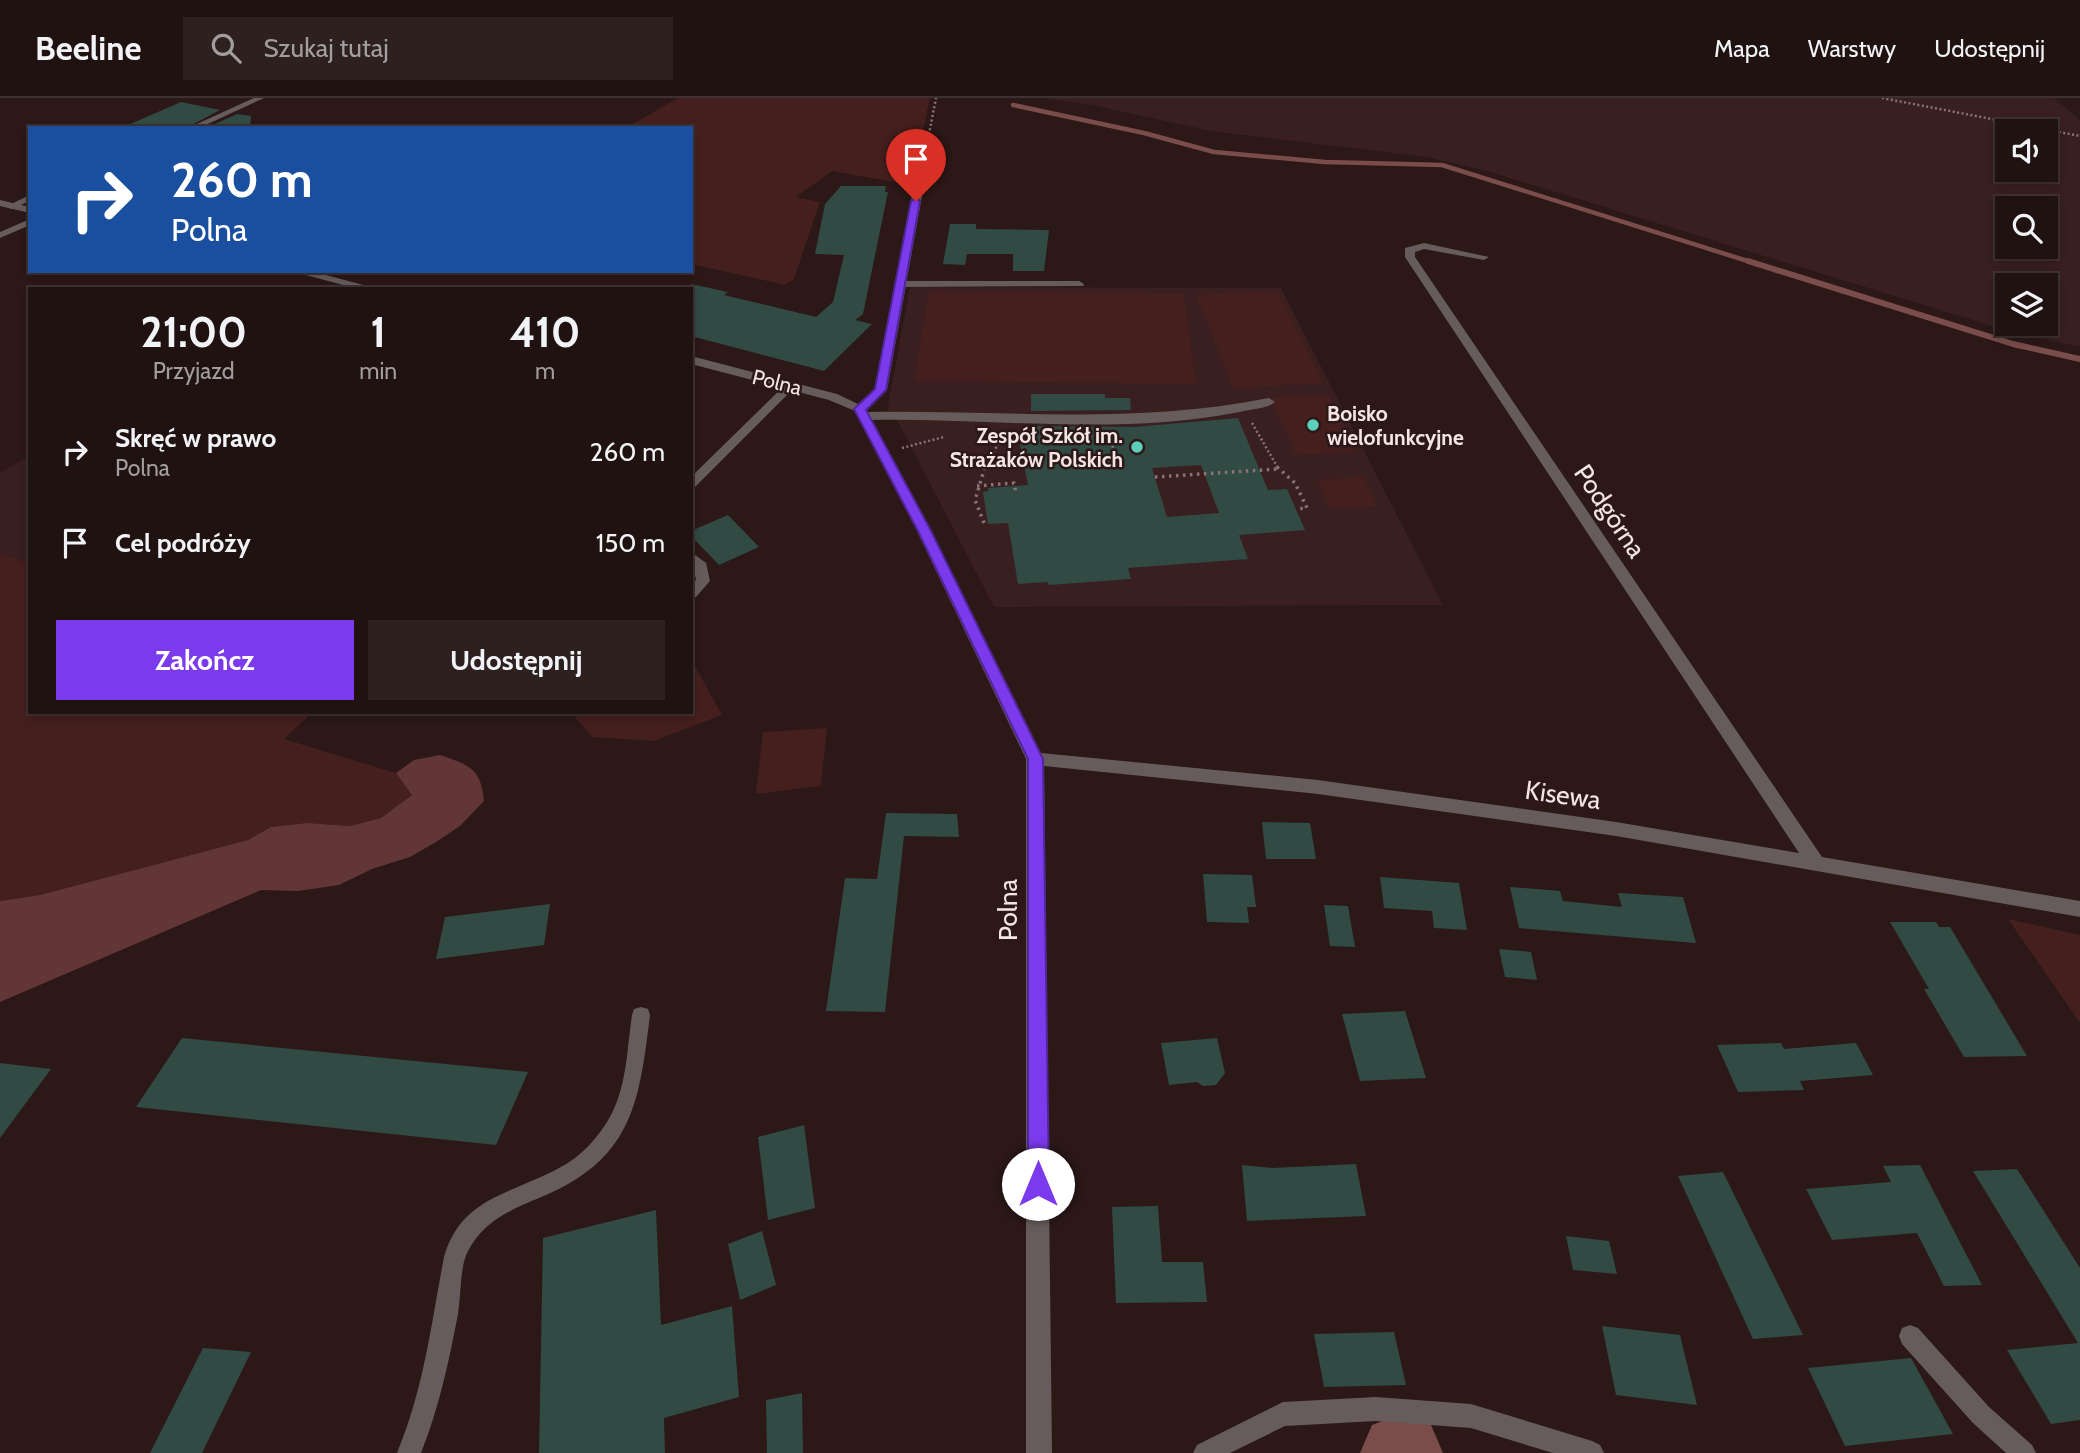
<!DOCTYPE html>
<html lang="pl">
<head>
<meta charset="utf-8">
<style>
  body { margin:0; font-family:Cabin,sans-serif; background:#2d201f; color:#f1f3f6; height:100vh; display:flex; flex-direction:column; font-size:26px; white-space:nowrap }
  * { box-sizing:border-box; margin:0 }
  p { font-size:23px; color:#a29e9f }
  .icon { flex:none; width:38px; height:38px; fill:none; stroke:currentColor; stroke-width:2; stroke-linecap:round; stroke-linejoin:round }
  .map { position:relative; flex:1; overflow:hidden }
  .sheet { position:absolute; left:28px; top:189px; width:665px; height:427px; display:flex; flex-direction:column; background:#201211; border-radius:0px; box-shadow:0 4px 10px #0003,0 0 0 2px #3d3231 }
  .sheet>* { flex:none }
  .top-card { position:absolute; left:28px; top:28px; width:665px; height:147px; border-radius:0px; box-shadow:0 4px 10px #0003,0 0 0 2px #3d3231; background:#1a4fa0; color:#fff; overflow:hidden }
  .buttons { position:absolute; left:1995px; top:21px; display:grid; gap:14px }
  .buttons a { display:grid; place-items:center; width:63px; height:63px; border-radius:0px; background:#201211; box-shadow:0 4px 10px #0003,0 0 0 2px #3d3231; font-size:35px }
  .pin { position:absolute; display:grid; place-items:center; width:60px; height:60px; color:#fff; margin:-72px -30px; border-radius:50% 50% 50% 0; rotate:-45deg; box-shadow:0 0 7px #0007 }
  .pin .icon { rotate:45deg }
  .me { position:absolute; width:77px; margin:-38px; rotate:0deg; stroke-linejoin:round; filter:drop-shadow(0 0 5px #0008) }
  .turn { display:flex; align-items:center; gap:24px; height:147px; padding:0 28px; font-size:32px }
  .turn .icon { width:91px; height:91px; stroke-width:2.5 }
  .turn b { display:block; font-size:49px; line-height:60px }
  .eta { display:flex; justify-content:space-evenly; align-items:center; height:119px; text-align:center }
  .eta b { font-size:42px; font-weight:700; line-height:49px }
  .primary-button { display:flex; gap:14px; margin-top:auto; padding:14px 28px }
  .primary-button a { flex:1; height:80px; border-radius:0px; background:#7c3aed; color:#fff; font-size:28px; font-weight:700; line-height:80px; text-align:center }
  .primary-button a+a { background:#2d201f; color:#f1f3f6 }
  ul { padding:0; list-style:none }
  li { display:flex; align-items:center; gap:21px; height:91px; padding:0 28px }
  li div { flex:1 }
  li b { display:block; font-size:26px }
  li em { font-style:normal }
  header { display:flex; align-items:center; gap:42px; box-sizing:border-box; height:98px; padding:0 35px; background:#201211; border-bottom:2px solid #3d3231 }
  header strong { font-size:33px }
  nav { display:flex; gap:38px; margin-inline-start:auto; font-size:24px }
  .search { width:490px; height:63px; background:#2d201f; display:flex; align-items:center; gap:18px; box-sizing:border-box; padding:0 24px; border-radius:0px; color:#a29e9f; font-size:26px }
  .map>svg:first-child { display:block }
  .built { fill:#391f1f; fill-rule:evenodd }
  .green { fill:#441f1e }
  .forest { fill:#623636 }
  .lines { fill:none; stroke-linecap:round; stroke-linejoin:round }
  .stream-far1 { stroke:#7a4d4b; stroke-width:4.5 }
  .stream { stroke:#7a4d4b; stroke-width:6 }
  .river { fill:#7a4d4b; fill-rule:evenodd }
  .building { fill:#314a44; fill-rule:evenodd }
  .path-far1 { stroke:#867574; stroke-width:2.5; stroke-dasharray:2 2.5; stroke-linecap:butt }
  .path { stroke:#867574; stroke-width:3.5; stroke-dasharray:2.5 4.5; stroke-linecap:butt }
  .lane { fill:#675c5c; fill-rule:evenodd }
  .street { fill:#675c5c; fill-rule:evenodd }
  .route { fill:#7c3aed; stroke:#51269a; stroke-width:2 }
  .poi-dot { fill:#5dceb9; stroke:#2b1817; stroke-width:2.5 }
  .labels { text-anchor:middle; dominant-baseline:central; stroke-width:5; stroke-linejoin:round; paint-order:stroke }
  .far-street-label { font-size:21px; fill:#f3e5e4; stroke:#2b1817 }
  .far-poi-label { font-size:21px; font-weight:bold; fill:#f3e5e4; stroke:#2b1817; text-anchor:start }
  .street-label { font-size:26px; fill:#f3e5e4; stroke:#2b1817 }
</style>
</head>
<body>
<header>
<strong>Beeline</strong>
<div class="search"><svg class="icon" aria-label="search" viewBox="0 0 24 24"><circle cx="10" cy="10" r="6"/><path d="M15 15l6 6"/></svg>Szukaj tutaj</div>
<nav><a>Mapa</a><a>Warstwy</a><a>Udostępnij</a></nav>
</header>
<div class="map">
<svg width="2080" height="1355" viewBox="0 0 2080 1355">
  <rect width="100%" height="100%" fill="#2b1817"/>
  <g class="built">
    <path d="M1041 0H2054L2080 22V249L2015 235 1487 73 1426 59 1211 33 1092 7ZM2007 33H2046V72H2007ZM2046 110V149H2007V110ZM2007 187H2046V226H2007Z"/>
    <path d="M910 189 1281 190 1443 507 994 509 896 320V313H887Z"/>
    <path d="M30 357V466L0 455V375Z"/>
  </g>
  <g class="green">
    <path d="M678 0H930L911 87 832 73 796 99 820 104 794 181 785 187 691 166V30H626Z"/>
    <path d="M929 193 1184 196 1196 286 914 283Z"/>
    <path d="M1278 193 1324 285 1233 290 1196 197Z"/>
    <path d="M1328 297 1355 354 1296 357 1271 300Z"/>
    <path d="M1363 379 1377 408 1330 411 1317 382Z"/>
    <path d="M0 455 30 466V614H313L284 641 396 675 412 697 381 720 350 728 307 725 271 729 248 742 40 797 0 803Z"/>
    <path d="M691 561 722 617 654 643 592 639 571 614H691Z"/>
    <path d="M827 630 821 688 756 696 763 634Z"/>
    <path d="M2008 821 2080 837V925Z"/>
  </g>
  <path class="forest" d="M440 657C469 667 481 670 484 703L460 728 436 744 410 759 372 771 339 787 298 793 261 792 0 904V803L40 797 248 742 271 729 307 725 350 728 381 720 412 697 396 675 414 662Z"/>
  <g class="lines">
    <path class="stream-far1" d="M1013 7 1144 35 1214 54 1325 64 1442 67 1754 165"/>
    <path class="stream" d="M1748 163 2013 246 2080 261"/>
    <path class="river" d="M1403 1315 1431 1327 1443 1355H1360L1372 1327Z"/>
  </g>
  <g class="building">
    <path d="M181 4 220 12 186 30H121Z"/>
    <path d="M237 16 251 18 250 30H206Z"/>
    <path d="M841 88H886L885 94H888L863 216 855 222 872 226 824 273 691 238V186L728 194 724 197 816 219 833 204 844 157 815 156 825 106Z"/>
    <path d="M950 126H976V131L1049 132 1044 173H1013V156H967L965 167 943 166Z"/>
    <path d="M1031 296H1105V300H1130L1131 312 1031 313Z"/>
    <path d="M1238 320 1268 392 1287 391 1305 432 1239 437 1248 461 1128 470 1131 481 1049 487 1048 484 1018 486 1008 425 988 426 983 394 988 393V390L1028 387 1018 336 1030 335V328L1134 329ZM1201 367 1219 415 1167 419 1152 370Z"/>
    <path d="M728 417 759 449 719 467 691 438V433Z"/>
    <path d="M886 715 957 716 959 739 904 738 885 914 826 913 845 780 877 781Z"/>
    <path d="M1262 724 1310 725 1316 761H1266Z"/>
    <path d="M1203 776 1252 777 1256 809H1247L1249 825 1207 824Z"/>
    <path d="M1380 779 1459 785 1467 832 1434 830 1432 813 1384 810Z"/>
    <path d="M1510 789 1560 793 1563 803 1622 809 1618 795 1683 799 1696 845 1519 830Z"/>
    <path d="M550 806 544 847 436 861 445 819Z"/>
    <path d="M1324 807 1348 808 1355 849 1330 848Z"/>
    <path d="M1890 824H1936L1939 829H1950L2027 958 1964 959 1924 891H1929Z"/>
    <path d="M1499 851 1531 854 1537 882 1505 879Z"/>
    <path d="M1405 913 1426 980 1360 983 1342 916Z"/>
    <path d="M182 940 313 953 528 974 496 1047 136 1009Z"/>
    <path d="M1217 940 1225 975 1216 987 1203 988 1197 984 1169 987 1161 945Z"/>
    <path d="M1781 945 1784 951 1856 945 1873 977 1800 983 1804 992 1738 994 1717 947Z"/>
    <path d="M0 965 51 971 0 1040Z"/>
    <path d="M804 1027 815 1110 768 1122 758 1039Z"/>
    <path d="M1356 1066 1366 1118 1247 1123 1242 1067 1272 1070Z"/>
    <path d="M1920 1067 1982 1187 1944 1188 1917 1135 1832 1142 1806 1091 1891 1084 1883 1068Z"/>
    <path d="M2017 1071 2080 1170V1322L2051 1326 2007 1252 2078 1245 1973 1073Z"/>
    <path d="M1723 1074 1803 1237 1753 1241 1678 1078Z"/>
    <path d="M1158 1108 1162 1164H1203L1207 1204 1116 1205 1112 1109Z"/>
    <path d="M656 1112 661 1227 732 1208 739 1299 664 1320 665 1355H539L543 1140Z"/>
    <path d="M762 1133 776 1187 740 1202 728 1146Z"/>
    <path d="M1566 1138 1609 1143 1617 1176 1573 1172Z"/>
    <path d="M1602 1228 1680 1237 1697 1307 1616 1297Z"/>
    <path d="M1394 1234 1406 1287 1324 1289 1314 1236Z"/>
    <path d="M203 1250 251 1254 202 1355H150Z"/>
    <path d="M1911 1260 1953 1336 1845 1348 1808 1270Z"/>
    <path d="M802 1295 803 1355H767L766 1302Z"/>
  </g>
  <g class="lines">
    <g class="path-far1">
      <path d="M1882 0 2080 38"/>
      <path d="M922 72 936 0"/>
      <path d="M1252 325 1278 370"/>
      <path d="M1111 339 1113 350"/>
      <path d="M902 350 944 339"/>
      <path d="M984 370 1003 338"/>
    </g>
    <g class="path">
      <path d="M1277 369 1295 385 1307 410 1296 411"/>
      <path d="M1155 379 1278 371"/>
      <path d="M977 388 1014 385 1016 395"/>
      <path d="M984 425 975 402 985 369"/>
    </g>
    <g class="lane">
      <path d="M254 0H264L199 30H188Z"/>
      <path d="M30 97V103L11 111 7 108Z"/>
      <path d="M30 121V127L0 140V134Z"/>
      <path d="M1079 183 1084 186 1083 188 899 189 894 186 899 183Z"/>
      <path d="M787 285 797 287 695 389 691 390V379Z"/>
      <path d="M691 454 706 465 710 483 696 499 691 500V487L696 482Z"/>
      <path d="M641 909 648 911 650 917C639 1007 632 1062 539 1100 510 1112 484 1123 468 1153 460 1167 461 1198 458 1216 449 1263 439 1310 421 1355H397C424 1290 431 1227 444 1159 461 1099 512 1096 559 1070 581 1059 599 1039 611 1017 627 987 627 950 632 917L634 911Z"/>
      <path d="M1910 1227 1918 1230 1989 1309 2032 1347 2036 1355H2006L1973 1325 1902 1246 1899 1238 1902 1230Z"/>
      <path d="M1376 1299 1471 1306 1592 1343 1600 1347 1604 1355H1553L1471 1330 1376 1323 1285 1328 1230 1355H1193L1197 1347 1283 1304Z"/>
    </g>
    <g class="street">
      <path d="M919 84 924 87 887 292 867 312 868 314C1005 312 1133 327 1269 300L1275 304C1267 311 1251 311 1240 314 1119 338 994 320 872 322L931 433 1041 655 1318 682 1616 724 1799 755 1405 159V150L1424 145 1489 159 1484 162 1424 151 1415 154V159L1822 759 2080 803V819L1616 738 1318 696 1044 668 1052 1355H1026V661L917 433 855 313 829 302 691 266V258L837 296 858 306 875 291 914 87Z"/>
      <path d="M0 102 30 109V115L0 108Z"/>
      <path d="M291 173H311L378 191H358Z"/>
    </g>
  </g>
  <path class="route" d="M916 100 920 103 886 292 866 312 931 433 1043 661 1049 1086 1045 1093 1038 1096 1031 1093 1028 1086V661L918 433 854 311 875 291 911 103Z"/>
  <g class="poi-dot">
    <circle cx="1313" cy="327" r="7"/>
    <circle cx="1137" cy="349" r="7"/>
  </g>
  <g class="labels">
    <g class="far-street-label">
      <text transform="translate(777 284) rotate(14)">Polna</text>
    </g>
    <g class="far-poi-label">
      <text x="1327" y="315">Boisko<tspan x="1327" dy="24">wielofunkcyjne</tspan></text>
      <text x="1123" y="337" text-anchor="end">Zespół Szkół im.<tspan x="1123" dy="24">Strażaków Polskich</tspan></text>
    </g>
    <g class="street-label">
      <text transform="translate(1610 413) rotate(56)">Podgórna</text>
      <text transform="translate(1563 697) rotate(8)">Kisewa</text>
      <text transform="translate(1008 812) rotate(-90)">Polna</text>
    </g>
  </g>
</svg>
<div class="buttons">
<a><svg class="icon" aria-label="sound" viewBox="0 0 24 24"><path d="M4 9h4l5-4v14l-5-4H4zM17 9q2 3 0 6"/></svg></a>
<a><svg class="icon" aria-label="search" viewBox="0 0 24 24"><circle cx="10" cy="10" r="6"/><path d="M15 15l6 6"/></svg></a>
<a><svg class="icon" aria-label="layers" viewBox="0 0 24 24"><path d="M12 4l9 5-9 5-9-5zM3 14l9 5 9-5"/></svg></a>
</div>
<div class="pin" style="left:916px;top:103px;background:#d93025"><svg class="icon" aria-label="arrive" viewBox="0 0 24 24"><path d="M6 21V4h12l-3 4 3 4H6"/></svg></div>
<svg class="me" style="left:1038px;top:1086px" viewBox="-20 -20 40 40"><circle r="19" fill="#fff"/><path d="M0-13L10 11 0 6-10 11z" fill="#7c3aed"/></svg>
<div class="top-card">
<div class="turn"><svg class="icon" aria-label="right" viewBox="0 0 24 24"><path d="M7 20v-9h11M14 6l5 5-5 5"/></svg><div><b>260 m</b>Polna</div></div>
</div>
<section class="sheet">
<div class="eta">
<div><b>21:00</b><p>Przyjazd</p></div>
<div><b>1</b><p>min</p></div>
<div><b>410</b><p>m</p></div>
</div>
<ul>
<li><svg class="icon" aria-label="right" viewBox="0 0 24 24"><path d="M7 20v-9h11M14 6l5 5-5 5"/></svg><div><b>Skręć w prawo</b><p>Polna</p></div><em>260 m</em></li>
<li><svg class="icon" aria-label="arrive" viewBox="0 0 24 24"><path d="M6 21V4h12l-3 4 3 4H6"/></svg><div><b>Cel podróży</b></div><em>150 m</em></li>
</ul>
<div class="primary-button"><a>Zakończ</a><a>Udostępnij</a></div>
</section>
</div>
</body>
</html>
